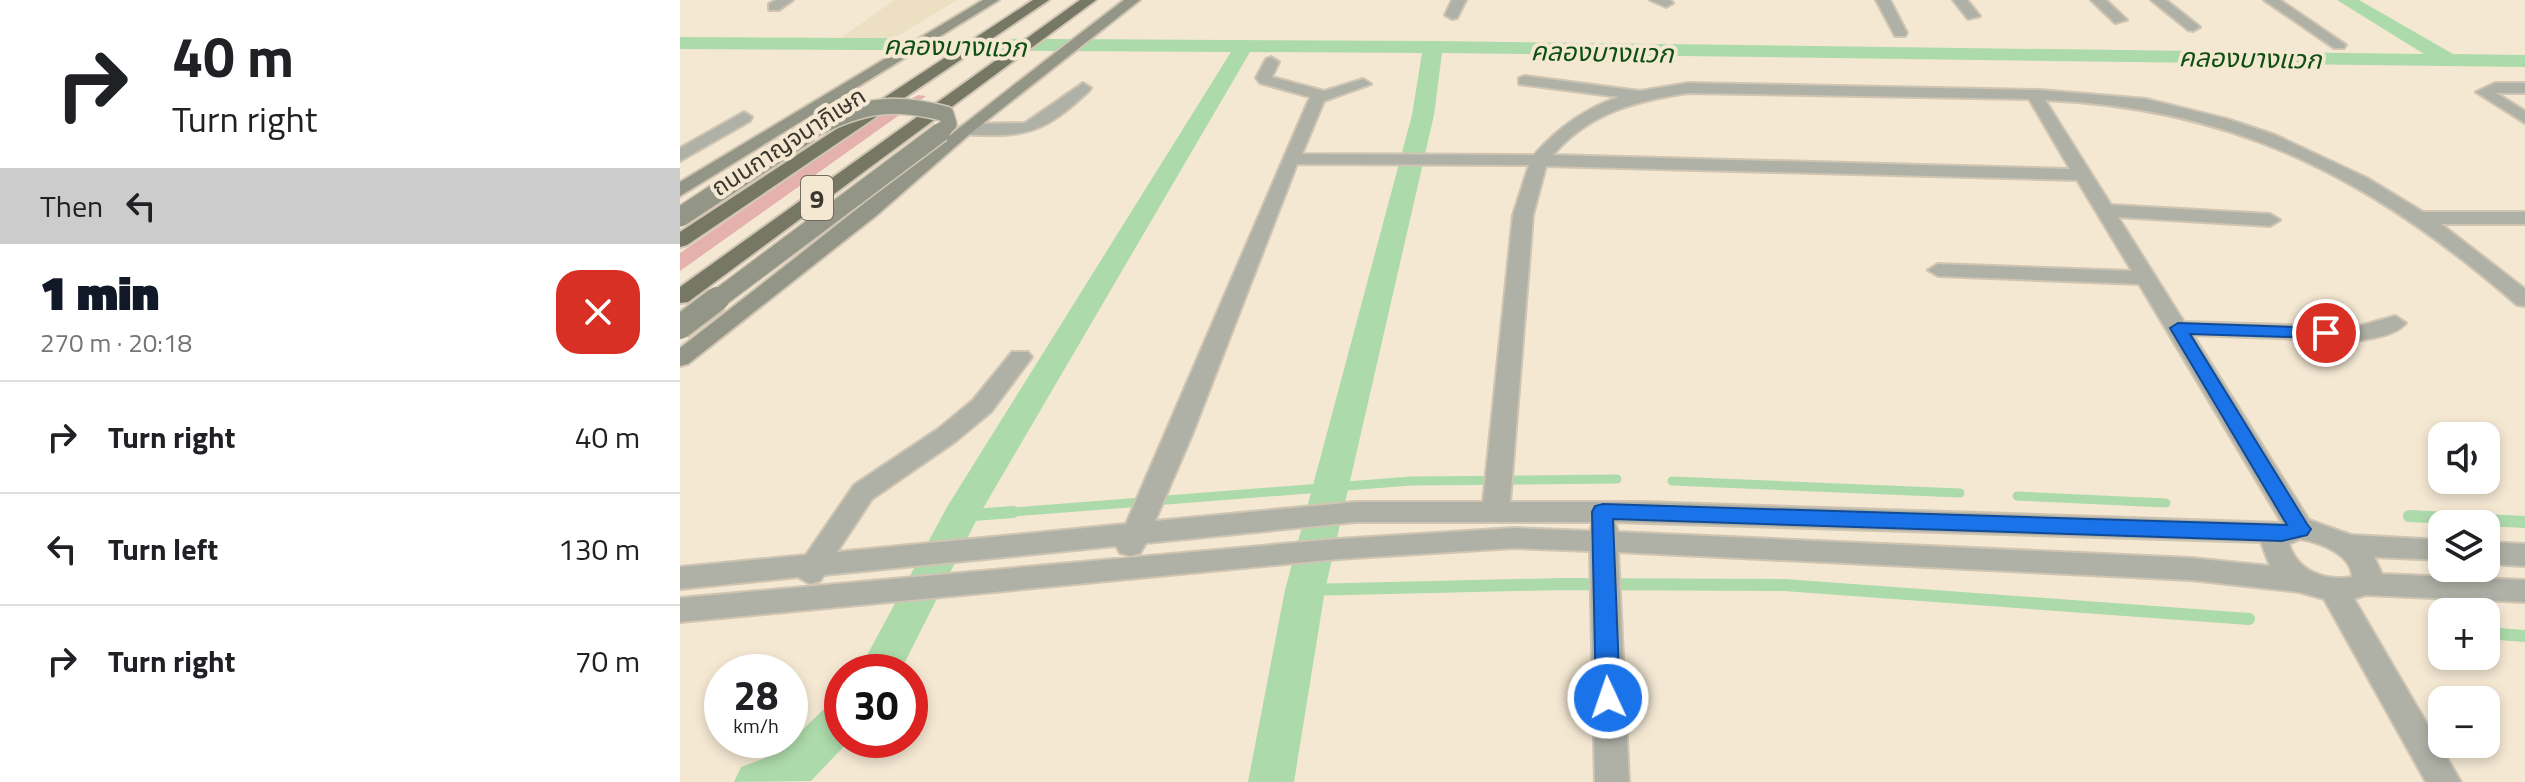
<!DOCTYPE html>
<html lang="en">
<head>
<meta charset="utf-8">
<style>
  body { margin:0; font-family:"Titillium Web","Noto Sans Thai",sans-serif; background:#f2f2f2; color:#202124; height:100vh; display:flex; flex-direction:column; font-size:30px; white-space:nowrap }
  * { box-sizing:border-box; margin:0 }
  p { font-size:26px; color:#757577 }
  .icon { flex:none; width:44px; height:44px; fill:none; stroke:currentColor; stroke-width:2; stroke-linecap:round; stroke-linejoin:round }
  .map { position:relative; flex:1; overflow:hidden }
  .sheet { display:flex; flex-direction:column; background:#fff; width:680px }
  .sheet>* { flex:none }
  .banner { background:#fff; color:#202124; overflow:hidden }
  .fabs { position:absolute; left:1748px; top:422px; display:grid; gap:16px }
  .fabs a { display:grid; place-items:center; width:72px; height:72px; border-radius:16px; background:#fff; box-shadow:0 4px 12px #0003; font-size:40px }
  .speed { position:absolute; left:24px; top:654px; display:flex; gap:16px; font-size:40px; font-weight:700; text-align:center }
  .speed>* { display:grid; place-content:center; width:104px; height:104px; border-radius:50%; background:#fff; box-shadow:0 4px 12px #0003; line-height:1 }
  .speed small { font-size:20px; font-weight:400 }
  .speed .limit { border:12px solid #d22; background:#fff; color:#111 }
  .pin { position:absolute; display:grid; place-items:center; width:68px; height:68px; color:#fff; margin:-34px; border:4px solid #fff; border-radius:50%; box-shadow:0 2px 8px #0007 }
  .me { position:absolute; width:88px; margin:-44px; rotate:357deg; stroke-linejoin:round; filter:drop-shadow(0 0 6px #0008) }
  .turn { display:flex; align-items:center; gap:28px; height:168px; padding:0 40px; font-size:36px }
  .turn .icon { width:104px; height:104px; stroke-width:2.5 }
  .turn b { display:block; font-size:56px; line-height:68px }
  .then { display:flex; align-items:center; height:76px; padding:0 40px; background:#0003; gap:16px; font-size:30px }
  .round { display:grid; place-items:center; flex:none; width:84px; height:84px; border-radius:24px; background:#f2f2f2 }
  .head { display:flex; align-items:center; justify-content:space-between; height:136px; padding:0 40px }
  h1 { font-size:48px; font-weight:800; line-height:60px; color:#111827 }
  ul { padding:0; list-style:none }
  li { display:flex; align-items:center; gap:24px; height:112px; padding:0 40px; border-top:2px solid #e0e0e0 }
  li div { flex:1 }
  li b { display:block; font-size:30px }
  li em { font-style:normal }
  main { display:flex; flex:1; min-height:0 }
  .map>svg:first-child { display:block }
  .built { fill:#eddfc2 }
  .green { fill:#e5b1ac }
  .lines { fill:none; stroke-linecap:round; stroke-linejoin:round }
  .stream-far1 { stroke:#acdaaa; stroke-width:9 }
  .stream { stroke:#acdaaa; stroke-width:12 }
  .canal { fill:#acdaaa; fill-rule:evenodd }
  .minor-casing { stroke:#cfc5b2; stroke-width:4 }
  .secondary-casing { stroke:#cfc5b2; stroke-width:4 }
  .trunk-casing { stroke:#cfc5b2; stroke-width:4 }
  .minor { fill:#afb1a7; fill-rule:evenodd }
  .secondary { fill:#939586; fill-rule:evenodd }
  .trunk { fill:#767865; fill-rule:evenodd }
  .secondary-bridge-far2-casing { stroke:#cfc5b2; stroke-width:18; stroke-linecap:butt }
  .secondary-bridge-far1-casing { stroke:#cfc5b2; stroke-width:22; stroke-linecap:butt }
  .secondary-bridge-casing { stroke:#cfc5b2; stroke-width:28; stroke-linecap:butt }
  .secondary-bridge-far2 { stroke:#939586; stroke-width:15 }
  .secondary-bridge-far1 { stroke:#939586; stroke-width:19 }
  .secondary-bridge { stroke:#939586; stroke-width:24 }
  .route { fill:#1a73e8; stroke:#114b97; stroke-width:2 }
  .labels { text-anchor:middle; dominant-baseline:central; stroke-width:8; stroke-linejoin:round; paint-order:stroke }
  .far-street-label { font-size:24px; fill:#3b372e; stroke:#f4e8d3 }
  .far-water-label { font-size:26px; font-style:italic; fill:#0d4e11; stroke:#f4e8d3 }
  .shield { fill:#f4e8d3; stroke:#726c60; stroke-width:2 }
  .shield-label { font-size:26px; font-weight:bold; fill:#3b372e }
</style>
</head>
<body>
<main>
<section class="sheet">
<div class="banner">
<div class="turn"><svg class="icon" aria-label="right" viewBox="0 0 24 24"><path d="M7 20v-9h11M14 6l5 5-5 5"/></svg><div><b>40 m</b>Turn right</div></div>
<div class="then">Then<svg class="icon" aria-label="left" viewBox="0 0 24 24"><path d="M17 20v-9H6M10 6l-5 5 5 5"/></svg></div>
</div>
<div class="head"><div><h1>1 min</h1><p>270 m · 20:18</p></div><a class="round" style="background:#d93025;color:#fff"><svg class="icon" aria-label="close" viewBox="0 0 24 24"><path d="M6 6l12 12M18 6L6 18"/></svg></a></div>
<ul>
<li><svg class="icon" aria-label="right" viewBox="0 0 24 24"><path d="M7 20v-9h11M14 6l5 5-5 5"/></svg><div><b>Turn right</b></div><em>40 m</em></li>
<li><svg class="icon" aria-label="left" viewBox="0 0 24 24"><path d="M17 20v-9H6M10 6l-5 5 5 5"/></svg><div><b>Turn left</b></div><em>130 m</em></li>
<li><svg class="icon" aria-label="right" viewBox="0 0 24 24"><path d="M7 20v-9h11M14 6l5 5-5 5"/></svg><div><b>Turn right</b></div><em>70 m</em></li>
</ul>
</section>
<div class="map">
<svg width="1845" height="782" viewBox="0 0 1845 782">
  <rect width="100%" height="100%" fill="#f4e8d3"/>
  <path class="built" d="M214 0H277L213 39 161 38Z"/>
  <path class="green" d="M238 95 246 96 0 271V253L195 119Z"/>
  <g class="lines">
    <g class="stream-far1">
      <path d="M992 481 1280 493"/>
      <path d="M1337 496 1486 503"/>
      <path d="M308 514 731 481 937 479"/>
    </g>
    <g class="stream">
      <path d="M280 516 333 512"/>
      <path d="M1729 516 1845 522"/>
      <path d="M625 590 882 584 1104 585 1569 619"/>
      <path d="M1806 633 1845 636"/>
    </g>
    <g class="canal">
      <path d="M1657 0H1679L1773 54 1845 55V67L762 53 754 115 645 590 614 782H568L605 590 732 115 742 53 570 52 298 517 220 672H178L267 507 551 52 0 49V37L753 41 1744 54Z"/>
      <path d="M162 700V740H170L131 781 54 782 61 767 99 753 147 706Z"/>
    </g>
    <defs>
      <g id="minor">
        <path d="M96 0H113L99 10H89V4Z"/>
        <path d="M772 0H786L777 18 772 19 765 15Z"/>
        <path d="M970 0H990L993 3 986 7Z"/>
        <path d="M1196 0H1210L1227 33 1225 36H1215Z"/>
        <path d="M1273 0H1287L1300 16 1288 19Z"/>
        <path d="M1411 0H1426L1447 20 1435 23Z"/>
        <path d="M1471 0H1486L1520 27 1513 31 1508 30Z"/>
        <path d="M1584 0H1600L1666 45 1664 48H1654Z"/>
        <path d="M591 57 599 62 592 77 644 91 683 79 691 84 644 101 622 154 854 155C878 128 904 109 939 97L839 84V78L845 76 960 91 1008 83 1360 90 1466 99 1547 119 1595 135 1687 178 1743 212H1845V224H1761L1845 289V306L1837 305C1694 180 1558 108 1365 100L1431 205 1590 214 1600 220 1590 226 1438 217 1504 322 1676 327 1715 316 1726 323C1715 336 1692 338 1676 341L1513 335 1629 520 1671 535 1762 540V560L1694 557 1702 574 1845 580V602L1685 595 1674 599 1781 782H1746L1644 599 1619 592 1511 580 938 552 949 782H915L910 551 834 548 658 559 0 622V598L658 539 834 528 910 531 913 522H676L466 543 460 553 450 556 440 553 436 546 144 575 140 581 130 584 118 577 0 589V567L126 555 174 485 258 429 293 400 332 352H348L352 357 311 412 276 441 192 499 157 552 446 524 630 97 580 83 576 78 586 59ZM1008 93 1349 99 1390 169 873 155C909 113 955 101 1008 93ZM617 164 849 165 833 215 803 502H676L475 521 512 435ZM866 166 1397 180 1452 271 1258 264 1248 270 1258 276 1459 284 1602 523 964 502H830L853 215ZM935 522 1581 542 1590 566 1511 558 938 532ZM1620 539C1639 542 1672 554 1672 577 1645 581 1618 572 1609 544Z"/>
        <path d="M403 83 411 88 409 91C374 123 355 137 307 135 296 135 284 136 277 129L285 124 345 123Z"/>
        <path d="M1815 83H1845V93H1816L1845 111V123L1796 92Z"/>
        <path d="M64 112 72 117 70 121 0 161V148Z"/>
        <path d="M1806 542 1845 544V566L1806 564Z"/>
      </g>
      <g id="secondary">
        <path d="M303 0H319L0 196V182Z"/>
        <path d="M444 0H460L291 133 197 215 8 364 0 366V348C149 233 294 114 444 0Z"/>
      </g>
      <g id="trunk">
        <path d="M353 0H369L7 245 0 247V232Z"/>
        <path d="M400 0H416L8 302 0 303V287Z"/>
      </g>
    </defs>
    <use href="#minor" class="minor-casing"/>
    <use href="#secondary" class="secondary-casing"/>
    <use href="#trunk" class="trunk-casing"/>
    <use href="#minor" class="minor"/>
    <use href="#secondary" class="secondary"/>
    <use href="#trunk" class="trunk"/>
    <defs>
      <path id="secondary-bridge-far2" d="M125 134C179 107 207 98 266 114L269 124 259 134"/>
      <g id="secondary-bridge-far1">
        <path d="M0 217 129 132"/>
        <path d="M35 301 261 132"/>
      </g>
      <path id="secondary-bridge" d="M0 327 37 299"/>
    </defs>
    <use href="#secondary-bridge-far2" class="secondary-bridge-far2-casing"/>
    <use href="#secondary-bridge-far1" class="secondary-bridge-far1-casing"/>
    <use href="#secondary-bridge" class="secondary-bridge-casing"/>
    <use href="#secondary-bridge-far2" class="secondary-bridge-far2"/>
    <use href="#secondary-bridge-far1" class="secondary-bridge-far1"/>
    <use href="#secondary-bridge" class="secondary-bridge"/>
  </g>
  <path class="route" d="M1498 323 1646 328 1655 333 1646 338 1510 334 1627 524 1631 529 1627 535 1602 541 933 519 940 698 936 706 928 709 919 706 916 698 912 512 915 506 923 504 1607 525 1490 328Z"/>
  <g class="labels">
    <g class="far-street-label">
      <text transform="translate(108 141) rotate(-33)">ถนนกาญจนาภิเษก</text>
    </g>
    <g class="far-water-label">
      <text transform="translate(275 46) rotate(1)">คลองบางแวก</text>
      <text transform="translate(922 52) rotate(1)">คลองบางแวก</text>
      <text transform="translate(1570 58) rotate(1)">คลองบางแวก</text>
    </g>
    <rect class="shield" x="121" y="176" width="32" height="44" rx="6"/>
    <g class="shield-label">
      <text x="137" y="198">9</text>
    </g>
  </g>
</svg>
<div class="fabs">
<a><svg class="icon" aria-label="sound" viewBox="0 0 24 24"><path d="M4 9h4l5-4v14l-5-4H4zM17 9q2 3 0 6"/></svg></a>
<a><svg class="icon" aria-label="layers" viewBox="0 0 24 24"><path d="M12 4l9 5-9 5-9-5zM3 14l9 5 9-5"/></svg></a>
<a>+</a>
<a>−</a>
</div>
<div class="speed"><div>28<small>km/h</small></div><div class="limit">30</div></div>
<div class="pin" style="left:1646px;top:333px;background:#d93025"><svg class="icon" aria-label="arrive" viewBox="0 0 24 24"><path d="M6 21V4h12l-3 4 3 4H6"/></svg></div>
<svg class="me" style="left:928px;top:698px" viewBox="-20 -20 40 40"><circle r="17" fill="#1a73e8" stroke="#fff" stroke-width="3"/><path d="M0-11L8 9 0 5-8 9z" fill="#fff"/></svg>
</div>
</main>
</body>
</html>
